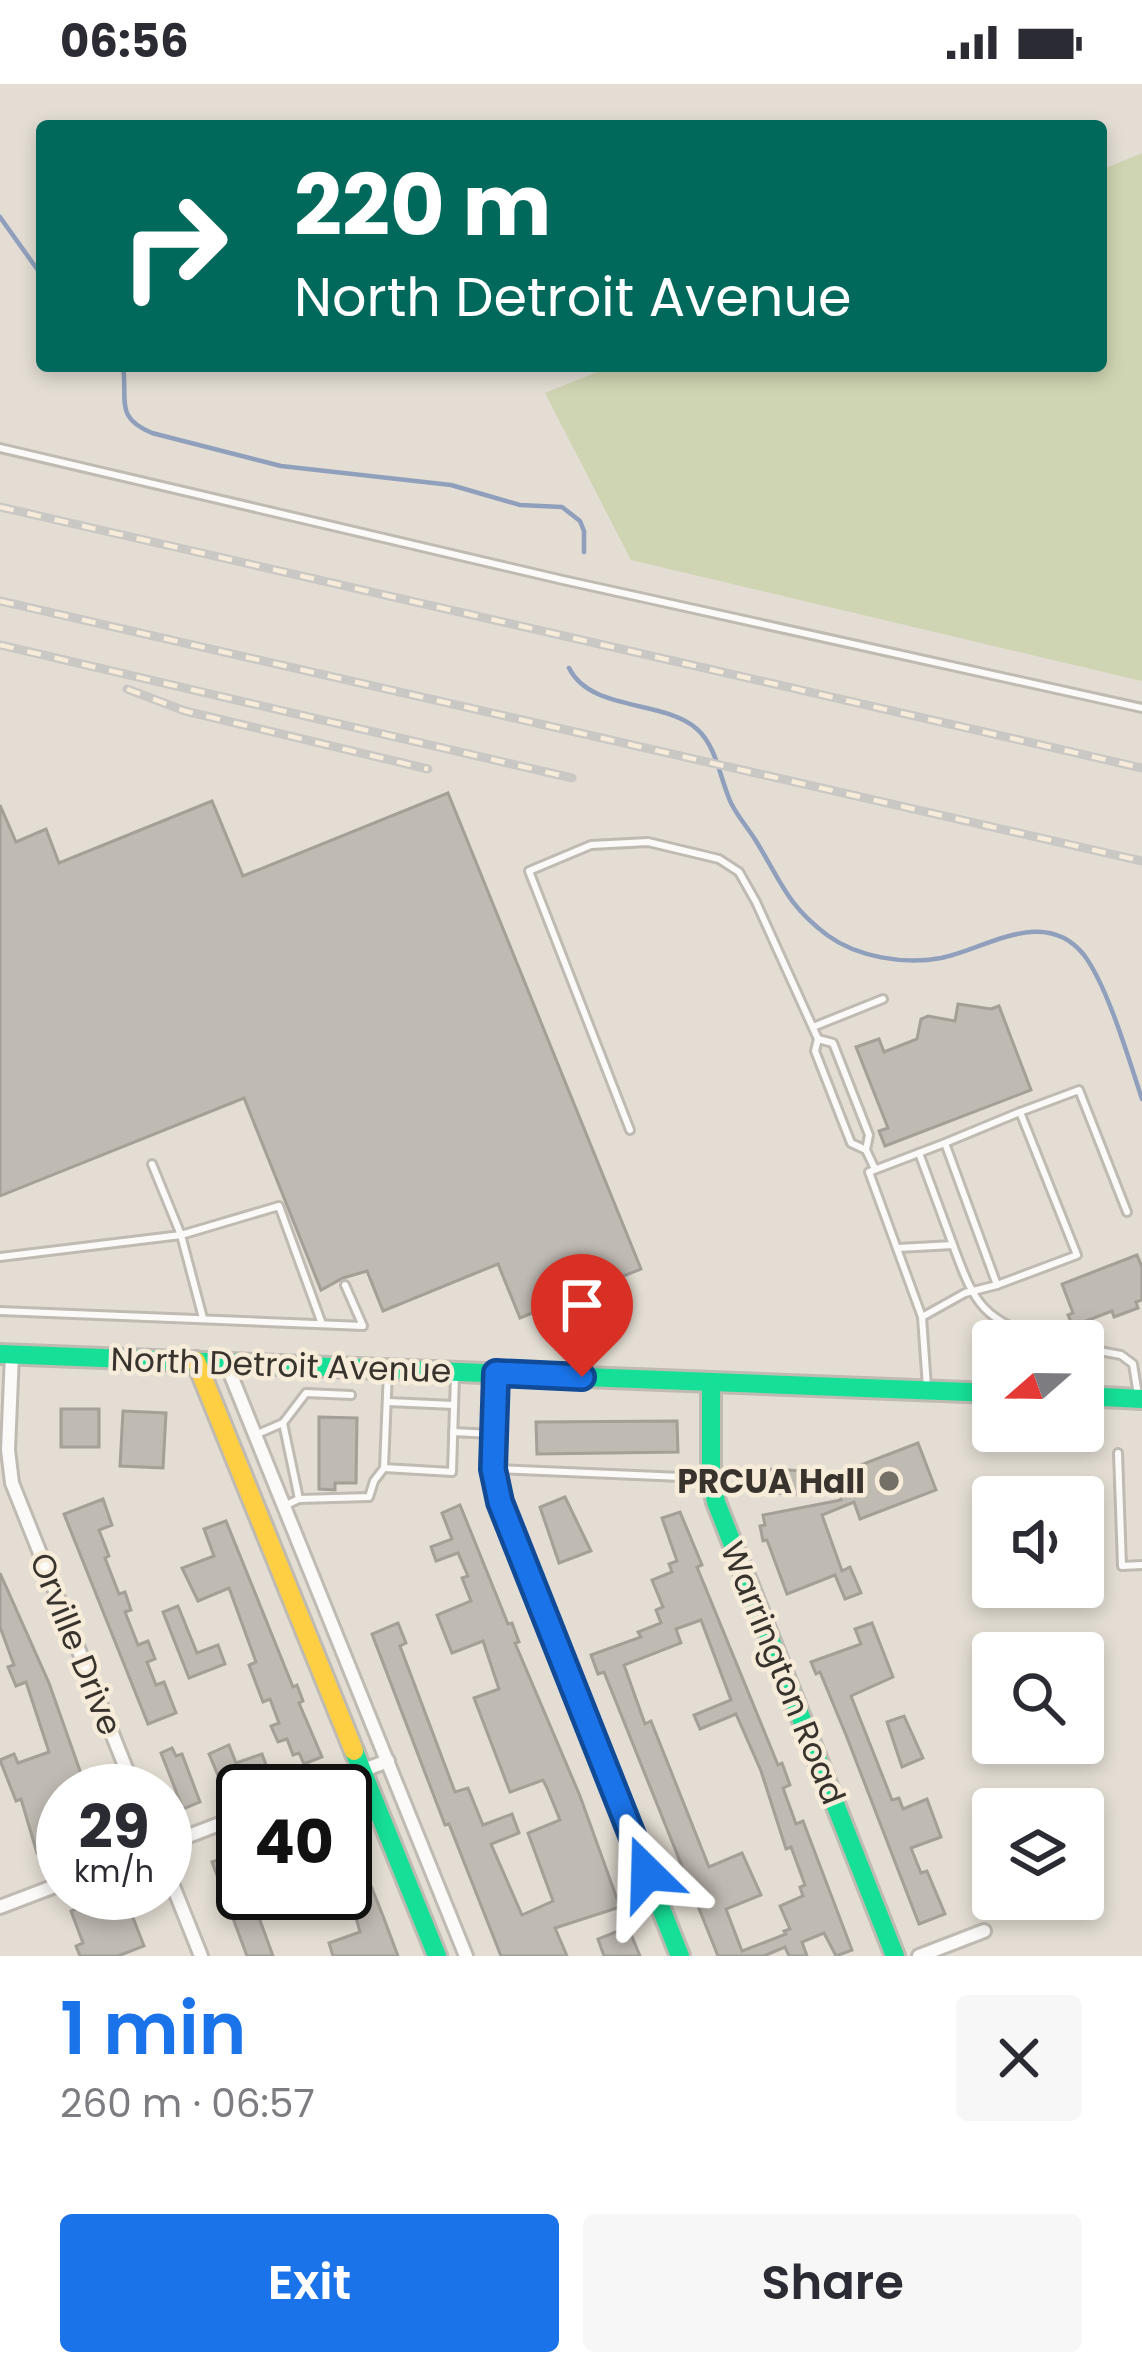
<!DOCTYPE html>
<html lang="en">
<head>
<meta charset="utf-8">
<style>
  body { margin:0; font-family:Poppins,sans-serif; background:#f7f7f7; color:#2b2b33; height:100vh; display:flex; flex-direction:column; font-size:45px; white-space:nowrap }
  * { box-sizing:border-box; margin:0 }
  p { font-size:39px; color:#7c7c81 }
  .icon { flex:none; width:66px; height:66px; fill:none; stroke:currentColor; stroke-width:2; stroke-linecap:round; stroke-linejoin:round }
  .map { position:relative; height:1872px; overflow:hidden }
  .panel { display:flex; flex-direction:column; background:#fff; flex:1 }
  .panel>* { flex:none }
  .guide { position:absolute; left:36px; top:36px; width:1071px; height:252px; border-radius:12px; box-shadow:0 6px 18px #0003; background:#00695c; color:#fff; overflow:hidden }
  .needle { width:78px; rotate:250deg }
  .fabs { position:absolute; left:972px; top:1236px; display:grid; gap:24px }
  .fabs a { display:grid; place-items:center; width:132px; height:132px; border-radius:12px; background:#fff; box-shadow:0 6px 18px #0003; font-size:60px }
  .speed { position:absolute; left:36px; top:1680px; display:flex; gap:24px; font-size:60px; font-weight:700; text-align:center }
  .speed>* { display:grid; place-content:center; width:156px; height:156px; border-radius:50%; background:#fff; box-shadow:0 6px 18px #0003; line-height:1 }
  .speed small { font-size:30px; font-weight:400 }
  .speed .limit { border:6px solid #111; border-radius:18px; background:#fff; color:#111 }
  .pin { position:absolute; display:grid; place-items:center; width:102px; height:102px; color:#fff; margin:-123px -51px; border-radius:50% 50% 50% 0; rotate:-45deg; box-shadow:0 0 12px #0007 }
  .pin .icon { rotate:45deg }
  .me { position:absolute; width:132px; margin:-66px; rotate:338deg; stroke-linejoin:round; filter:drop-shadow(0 0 9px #0008) }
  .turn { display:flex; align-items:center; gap:42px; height:252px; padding:0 60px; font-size:54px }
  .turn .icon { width:156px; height:156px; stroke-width:2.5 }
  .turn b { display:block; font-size:84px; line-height:102px }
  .round { display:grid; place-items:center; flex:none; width:126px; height:126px; border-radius:12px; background:#f7f7f7 }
  .summary { display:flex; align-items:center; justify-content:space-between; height:204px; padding:0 60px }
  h1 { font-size:72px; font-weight:600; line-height:90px; color:#1a73e8 }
  .primary-button { display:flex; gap:24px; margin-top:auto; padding:24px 60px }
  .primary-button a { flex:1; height:138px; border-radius:12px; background:#1a73e8; color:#fff; font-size:48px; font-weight:600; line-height:138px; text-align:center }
  .primary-button a+a { background:#f7f7f7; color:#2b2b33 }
  .status { display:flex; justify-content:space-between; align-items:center; height:84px; padding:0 60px; background:#fff; direction:ltr }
  .status svg { height:33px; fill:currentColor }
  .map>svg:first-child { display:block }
  .green { fill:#cfd4b2 }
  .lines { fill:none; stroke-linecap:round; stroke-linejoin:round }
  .stream { stroke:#90a0bc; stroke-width:4.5 }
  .building { fill:#bfbab2; stroke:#a49f97; stroke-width:3; fill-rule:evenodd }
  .lane-casing { stroke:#bfbab2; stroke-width:12 }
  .street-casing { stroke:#bfbab2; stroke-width:18 }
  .fast-casing { stroke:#bfbab2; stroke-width:24 }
  .slow-casing { stroke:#bfbab2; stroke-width:24 }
  .lane { stroke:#fbfaf8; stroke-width:6 }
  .street { stroke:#fbfaf8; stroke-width:12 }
  .fast { stroke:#16e098; stroke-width:18 }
  .slow { stroke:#ffcf43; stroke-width:18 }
  .rail-casing { stroke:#cac8c5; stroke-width:9 }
  .rail { stroke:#f7ecd9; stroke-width:4.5; stroke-dasharray:14; stroke-linecap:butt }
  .route-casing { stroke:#114b97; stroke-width:30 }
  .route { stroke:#1a73e8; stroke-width:21 }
  .poi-dot { fill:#746f67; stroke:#f7ecd9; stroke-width:4.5 }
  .labels { text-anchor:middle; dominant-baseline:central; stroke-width:9; stroke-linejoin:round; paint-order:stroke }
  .street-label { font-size:33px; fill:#38342d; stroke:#f7ecd9 }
  .poi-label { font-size:33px; font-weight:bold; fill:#38342d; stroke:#f7ecd9; text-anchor:end }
</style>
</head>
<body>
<div class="status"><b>06:56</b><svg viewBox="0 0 49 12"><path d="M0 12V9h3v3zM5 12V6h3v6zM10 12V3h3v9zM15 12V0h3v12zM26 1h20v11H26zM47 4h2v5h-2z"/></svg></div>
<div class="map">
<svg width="1142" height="1872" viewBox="0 0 1142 1872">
  <rect width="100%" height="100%" fill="#e3ddd3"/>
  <path class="green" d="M1142 69V597L631 476 545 309 612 282H1101V86Z"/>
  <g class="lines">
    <g class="stream">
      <path d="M0 133 42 192"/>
      <path d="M123 282C128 317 114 333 152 349L281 382 451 401 520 421 562 423 580 437 584 447V468"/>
      <path d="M569 584C591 628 663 615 697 645 717 663 720 695 731 719 738 733 748 744 756 757 781 797 786 820 827 851 857 873 904 881 941 874 988 864 1045 822 1084 871 1108 903 1129 976 1142 1015"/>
    </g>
  </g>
  <g class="building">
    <path d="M448 709 641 1185 520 1234 498 1180 383 1227 367 1187 343 1194 321 1206 244 1014 0 1112V721L16 758 46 745 59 779 212 717 243 792Z"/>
    <path d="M958 920 991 925 999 922 1031 1006 885 1062 879 1047 888 1044 856 963 879 955 884 968 917 955 921 935 928 932 955 937Z"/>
    <path d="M1137 1171 1142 1183V1216L1136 1218 1138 1224 1114 1233 1112 1227 1073 1242 1068 1231 1073 1229 1062 1200Z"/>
    <rect x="61" y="1325" width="38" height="38"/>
    <path d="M123 1327 166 1329 163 1384 120 1382Z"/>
    <path d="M319 1333 357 1334 356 1399H335V1406L319 1405Z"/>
    <path d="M677 1337 678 1368 537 1370 536 1338Z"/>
    <path d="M918 1359 936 1406 860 1435 854 1418 822 1431 842 1487 850 1483 861 1509 845 1515 835 1491 787 1510 767 1456 763 1457 760 1442 765 1441 763 1431 841 1416V1407L848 1404 842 1388Z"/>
    <path d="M766 1385 806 1387V1410L766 1409Z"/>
    <path d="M565 1413 591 1467 559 1479 540 1423Z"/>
    <path d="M103 1415 112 1441 99 1446 109 1472 105 1474 119 1510 125 1508 131 1526 125 1528 138 1561 148 1557 155 1575 147 1578 156 1601 164 1598 176 1629 148 1640 64 1430Z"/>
    <path d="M460 1421 508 1540 512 1539 519 1558 515 1559 580 1712 620 1823 555 1844 567 1872H501L449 1740 445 1741 372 1550 398 1539 406 1559 400 1562 455 1708 468 1704 483 1741 512 1730 519 1749 491 1760 522 1831 553 1817 528 1749 560 1736 547 1704 543 1696 510 1708 474 1614 499 1605 483 1557 452 1569 437 1531 471 1517 462 1494 468 1492 458 1469 436 1477 431 1463 452 1455 442 1429Z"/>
    <path d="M680 1428 702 1481 697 1483 778 1681 782 1679 790 1701 783 1704 796 1740 803 1737 852 1866 836 1872 824 1849 802 1858 807 1872H789L785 1863 764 1872H718L604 1588 598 1590 591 1571 641 1553 638 1548 661 1539 656 1526 663 1523 652 1496 672 1488 669 1480 677 1477 662 1434ZM701 1536 731 1616 694 1631 700 1645 736 1630 761 1687 786 1765 791 1763 805 1801 800 1803 803 1812 780 1822 790 1845 784 1847 786 1850 742 1867 726 1825 761 1811 742 1769 709 1783 651 1637 645 1640 624 1581 681 1559 676 1545Z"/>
    <path d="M226 1437 293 1603 297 1601 303 1617 299 1619 322 1673 304 1680 299 1669 293 1671 287 1655 278 1658 271 1642 279 1639 270 1615 263 1618 249 1581 256 1578 229 1504 198 1517 182 1484 214 1472 204 1445Z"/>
    <path d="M0 1489 49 1599 85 1701 63 1707V1759L37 1769 21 1715 16 1717 0 1676 14 1670 18 1679 49 1668 26 1598 16 1602 8 1583 14 1581 0 1543Z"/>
    <path d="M178 1522 197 1569 218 1561 225 1580 189 1594 163 1528Z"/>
    <path d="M872 1539 893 1593 851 1612 892 1716 899 1714 903 1725 927 1715 941 1753 911 1764 921 1789 927 1787 945 1830 919 1840 846 1651 820 1588 816 1590 811 1578 861 1560 855 1545Z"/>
    <path d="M904 1632 923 1674 902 1683 887 1638Z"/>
    <path d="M229 1661 236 1679 262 1670 268 1686 225 1708 209 1670Z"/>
    <path d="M172 1664 176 1672 182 1670 200 1718 183 1725 161 1669Z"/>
    <path d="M240 1768 243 1809H250L273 1872H247L212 1778Z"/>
    <path d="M365 1787 383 1832 398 1872H333L329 1859 360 1848 345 1794Z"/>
    <path d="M125 1813 144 1862 118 1872H80L76 1862 83 1859 71 1827 86 1821 89 1828Z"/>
    <path d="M628 1843 640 1872H604L598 1855Z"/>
  </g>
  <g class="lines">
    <defs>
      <g id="lane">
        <path d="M0 364 563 496 1142 624"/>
        <path d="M813 943 883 915"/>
        <path d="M1020 1028 1079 1006 1127 1128"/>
        <path d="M630 1046 529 787 591 761 648 758 719 775 739 788 756 818 818 955"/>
        <path d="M866 1066 869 1051 833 959 818 955 815 967 851 1059 866 1066 875 1085"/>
        <path d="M919 1069 953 1161"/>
        <path d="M898 1164 953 1161C976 1224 983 1235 1048 1257"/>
        <path d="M0 1173 181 1151 152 1080"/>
        <path d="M0 1227 363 1242 345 1201"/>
        <path d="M922 1233 869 1088 945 1059 997 1201 1077 1171 1020 1028 945 1059"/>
        <path d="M203 1234 181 1151 279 1122 322 1240"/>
        <path d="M1083 1264 1121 1271 1133 1280 1138 1311"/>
        <path d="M388 1286 384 1384 452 1388 455 1291"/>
        <path d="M927 1303 922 1233 965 1209 997 1201"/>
        <path d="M388 1318 454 1321"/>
        <path d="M453 1348 492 1350"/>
        <path d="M255 1351 283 1339"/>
        <path d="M1118 1369 1122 1482 1142 1481"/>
        <path d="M497 1385 705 1394"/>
        <path d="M299 1415 283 1339 306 1309 351 1311"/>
        <path d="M284 1422 299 1415 369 1413 374 1397 384 1384"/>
      </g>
      <g id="street">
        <path d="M12 1270 8 1366 12 1399 135 1707"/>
        <path d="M226 1279 466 1872"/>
        <path d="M307 1707 388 1677"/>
        <path d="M165 1761 243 1731"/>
        <path d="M165 1782 201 1872"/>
        <path d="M0 1823 63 1799"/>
        <path d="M919 1872 984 1847"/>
      </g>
      <g id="fast">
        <path d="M0 1270 993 1309"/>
        <path d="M496 1289 493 1385 499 1417 680 1872"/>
        <path d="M711 1298V1394L716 1418 895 1872"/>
        <path d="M1083 1312 1142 1315"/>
        <path d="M354 1667 437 1872"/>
      </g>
      <path id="slow" d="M196 1277 354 1667"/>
    </defs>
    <use href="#lane" class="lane-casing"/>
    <use href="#street" class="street-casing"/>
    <use href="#fast" class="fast-casing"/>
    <use href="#slow" class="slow-casing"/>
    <use href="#lane" class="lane"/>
    <use href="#street" class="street"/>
    <use href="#fast" class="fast"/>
    <use href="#slow" class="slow"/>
    <defs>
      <g id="rail">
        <path d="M0 423 1142 684"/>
        <path d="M0 517 1142 777"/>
        <path d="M0 561 572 694"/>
        <path d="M127 605 185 627 428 685"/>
      </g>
    </defs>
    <use href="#rail" class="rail-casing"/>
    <use href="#rail" class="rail"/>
  </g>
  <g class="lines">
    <defs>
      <path id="route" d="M582 1293 496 1289 493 1385 500 1418 647 1789"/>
    </defs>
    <use href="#route" class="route-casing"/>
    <use href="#route" class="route"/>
  </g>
  <circle class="poi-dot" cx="889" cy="1397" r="12"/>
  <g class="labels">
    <g class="street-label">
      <text transform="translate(281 1281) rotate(2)">North Detroit Avenue</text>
      <text transform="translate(76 1560) rotate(68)">Orville Drive</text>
      <text transform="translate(783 1589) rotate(68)">Warrington Road</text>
    </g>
    <g class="poi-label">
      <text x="865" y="1397">PRCUA Hall</text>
    </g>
  </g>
</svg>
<div class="fabs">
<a><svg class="needle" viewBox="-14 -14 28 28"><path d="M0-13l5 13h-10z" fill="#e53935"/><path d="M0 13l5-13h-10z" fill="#7c7c81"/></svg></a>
<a><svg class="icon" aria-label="sound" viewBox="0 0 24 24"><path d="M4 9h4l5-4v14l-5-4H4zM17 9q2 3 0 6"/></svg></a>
<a><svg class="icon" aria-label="search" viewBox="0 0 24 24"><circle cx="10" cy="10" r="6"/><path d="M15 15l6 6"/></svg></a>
<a><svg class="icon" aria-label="layers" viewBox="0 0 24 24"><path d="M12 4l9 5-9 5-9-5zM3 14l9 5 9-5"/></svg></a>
</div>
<div class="speed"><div>29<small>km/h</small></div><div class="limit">40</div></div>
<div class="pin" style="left:582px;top:1293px;background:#d93025"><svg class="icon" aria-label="arrive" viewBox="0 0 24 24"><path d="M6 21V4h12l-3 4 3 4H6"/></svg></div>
<svg class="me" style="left:647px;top:1789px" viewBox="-20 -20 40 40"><path d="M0-17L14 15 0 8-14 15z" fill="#1a73e8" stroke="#fff" stroke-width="4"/></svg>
<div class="guide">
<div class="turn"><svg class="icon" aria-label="right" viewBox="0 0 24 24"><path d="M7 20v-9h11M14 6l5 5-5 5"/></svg><div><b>220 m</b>North Detroit Avenue</div></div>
</div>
</div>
<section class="panel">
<div class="summary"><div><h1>1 min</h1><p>260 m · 06:57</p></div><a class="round"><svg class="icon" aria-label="close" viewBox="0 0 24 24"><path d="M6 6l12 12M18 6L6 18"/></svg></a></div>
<div class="primary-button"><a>Exit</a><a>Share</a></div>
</section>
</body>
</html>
